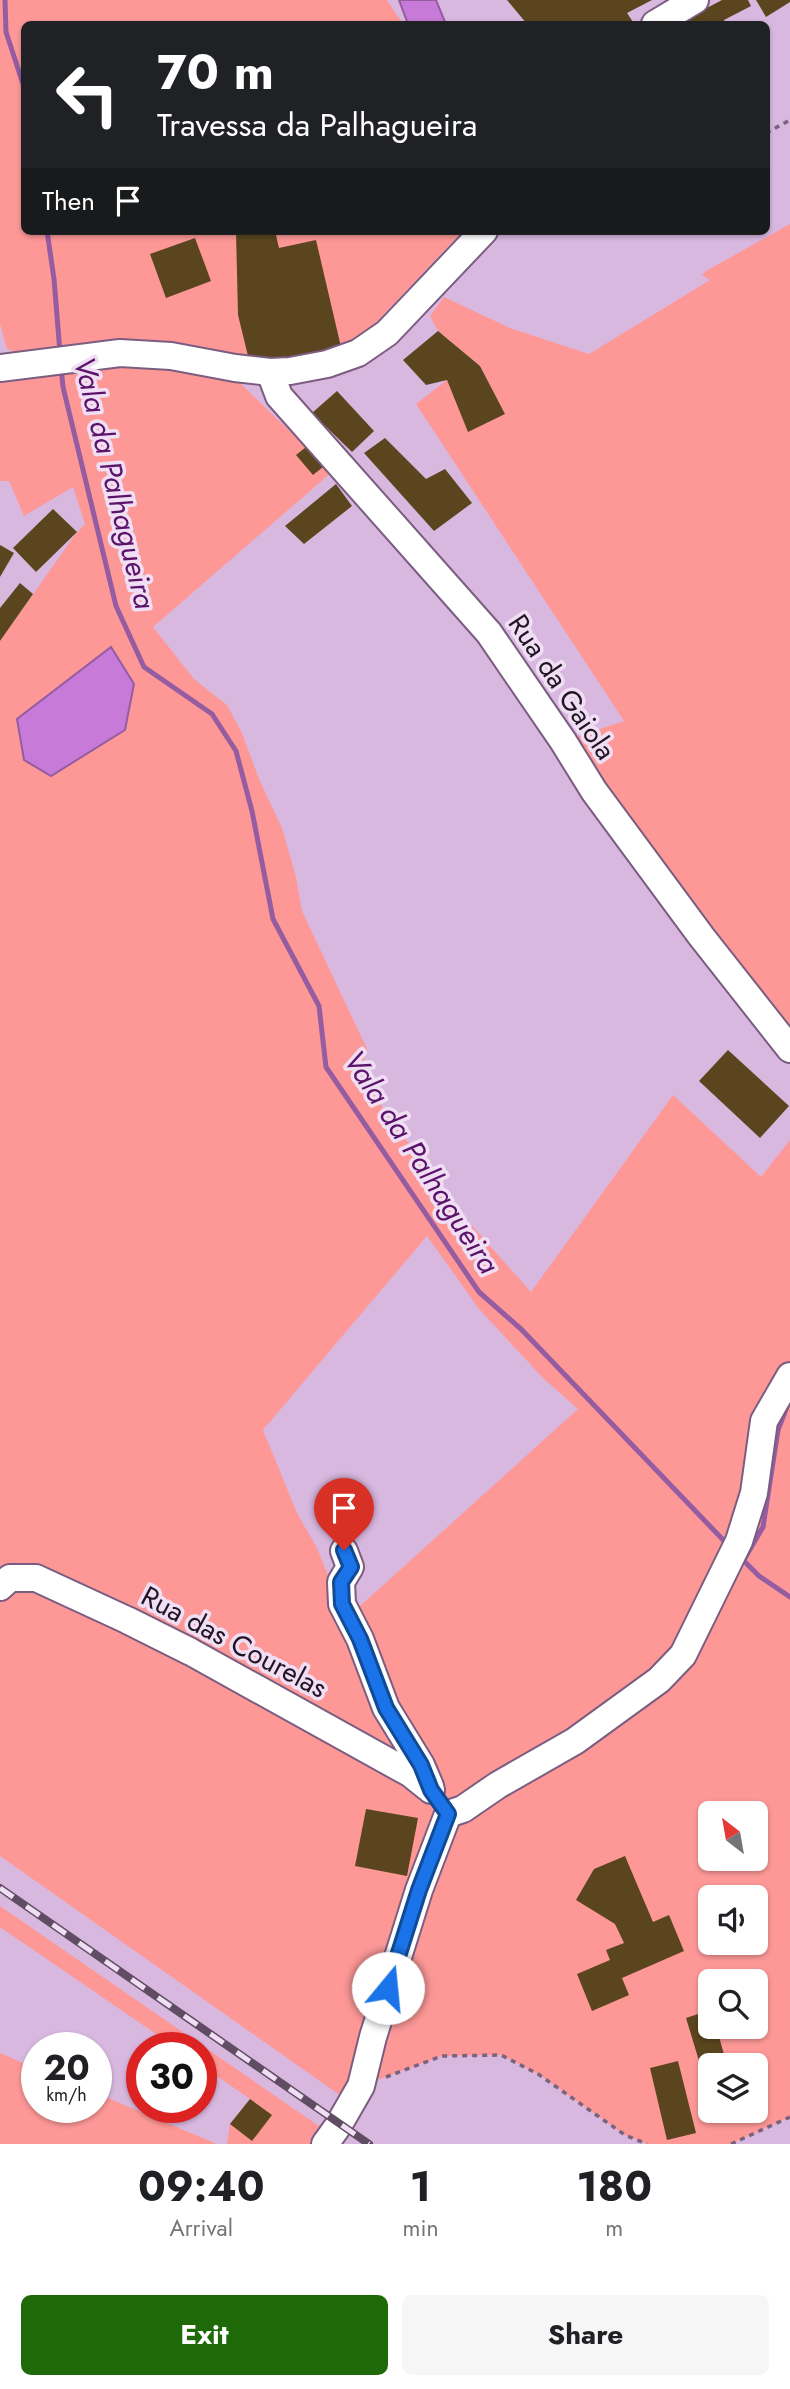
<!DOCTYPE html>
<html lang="en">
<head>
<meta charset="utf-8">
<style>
  body { margin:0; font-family:Jost,sans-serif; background:#f6f6f6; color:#202124; height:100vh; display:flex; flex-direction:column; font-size:26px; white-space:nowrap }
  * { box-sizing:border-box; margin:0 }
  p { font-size:23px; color:#757577 }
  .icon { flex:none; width:38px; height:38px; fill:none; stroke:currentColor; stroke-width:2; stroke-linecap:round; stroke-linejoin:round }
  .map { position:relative; height:2144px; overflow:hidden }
  .side { display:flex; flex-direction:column; background:#fff; flex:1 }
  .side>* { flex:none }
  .guide { position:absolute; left:21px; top:21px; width:749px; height:214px; border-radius:10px; box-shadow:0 2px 5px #0004; background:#202124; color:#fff; overflow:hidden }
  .needle { width:46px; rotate:329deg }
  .tools { position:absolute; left:698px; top:1801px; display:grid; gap:14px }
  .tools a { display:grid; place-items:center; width:70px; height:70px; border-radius:10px; background:#fff; box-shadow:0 2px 5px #0004; font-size:35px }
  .speed { position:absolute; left:21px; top:2032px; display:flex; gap:14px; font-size:35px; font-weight:700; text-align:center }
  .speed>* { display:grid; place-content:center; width:91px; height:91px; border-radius:50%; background:#fff; box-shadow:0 2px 5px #0004; line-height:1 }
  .speed small { font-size:18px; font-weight:400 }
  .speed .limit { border:10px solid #d22; background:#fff; color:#111 }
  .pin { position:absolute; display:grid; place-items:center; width:60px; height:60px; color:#fff; margin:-72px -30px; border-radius:50% 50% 50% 0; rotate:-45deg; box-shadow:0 0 7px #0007 }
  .pin .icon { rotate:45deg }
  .me { position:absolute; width:77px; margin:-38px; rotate:17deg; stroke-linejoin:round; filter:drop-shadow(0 0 5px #0008) }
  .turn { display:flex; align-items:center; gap:24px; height:147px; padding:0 21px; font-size:32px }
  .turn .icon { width:91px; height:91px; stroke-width:2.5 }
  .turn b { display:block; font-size:49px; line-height:60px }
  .then { display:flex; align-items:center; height:66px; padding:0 21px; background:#0003; gap:14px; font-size:26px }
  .eta { display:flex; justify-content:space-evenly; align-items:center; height:119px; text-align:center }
  .eta b { font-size:42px; font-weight:700; line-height:49px }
  .primary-button { display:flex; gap:14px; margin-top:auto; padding:14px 21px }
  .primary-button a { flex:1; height:80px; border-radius:10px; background:#1e6a09; color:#fff; font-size:28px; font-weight:700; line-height:80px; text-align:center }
  .primary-button a+a { background:#f6f6f6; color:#202124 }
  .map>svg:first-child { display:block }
  .green { fill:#fd9897; fill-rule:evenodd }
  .water { fill:#c77ad7; stroke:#955ca1; stroke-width:2 }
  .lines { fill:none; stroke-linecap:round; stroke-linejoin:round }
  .stream { stroke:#955ca1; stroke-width:5 }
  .building { fill:#5a451e }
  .minor-casing { stroke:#7a5d80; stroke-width:30 }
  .path { stroke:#79637e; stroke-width:3.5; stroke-dasharray:5 5; stroke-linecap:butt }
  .minor { stroke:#fff; stroke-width:26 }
  .rail-casing { stroke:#604d63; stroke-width:8 }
  .rail { stroke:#f0dff4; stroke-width:5; stroke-dasharray:16; stroke-linecap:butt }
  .route-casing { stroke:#114b97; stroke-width:18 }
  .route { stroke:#1a73e8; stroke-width:12 }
  .labels { text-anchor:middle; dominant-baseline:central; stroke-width:7; stroke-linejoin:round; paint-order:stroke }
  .street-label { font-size:28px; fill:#211523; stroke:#f0dff4 }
  .water-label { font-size:30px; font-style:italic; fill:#5b1369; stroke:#f0dff4 }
</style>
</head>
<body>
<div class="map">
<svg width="790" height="2144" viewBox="0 0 790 2144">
  <rect width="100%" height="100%" fill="#d9b8e0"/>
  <g class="green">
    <path d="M0 0H387L403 24H24V231H463L365 334 341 347 287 360 107 341 17 353 7 349 0 324Z"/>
    <path d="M790 224V1047L563 741 624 721 416 404 447 380 505 414 480 366 438 331 430 316 444 297 510 328 589 354 710 280 702 275 706 271Z"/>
    <path d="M143 365 192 371 238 381 332 472 153 627 194 679 227 705 242 733 259 779 282 828 296 877 302 911 367 1049 360 1076 451 1202 531 1292 673 1095 761 1177 790 1140V2117L731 2144H647L625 2135 538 2074 501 2055 442 2056 361 2086 351 2103 0 1856V1587L10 1578H36L127 1620 191 1652 411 1774 431 1789 421 1765 386 1708 350 1615 578 1409 543 1378 479 1309 427 1236 263 1430 297 1513 317 1548 377 1697 415 1771 141 1617 30 1568H4L0 1573V641L77 532 85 524 73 487 24 516 9 481H0V378L46 373 73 366ZM710 1813H756V1858H710ZM710 1897H756V1942H710ZM710 1981H756V2026H710ZM710 2065H756V2110H710Z"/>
    <path d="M0 1906 345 2144H227L230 2124 250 2099 201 2065V2048L175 2047 0 1927Z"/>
    <path d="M0 2053 37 2069V2107H96V2093L217 2144H0Z"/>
  </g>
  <g class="water">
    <path d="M399 0H436L445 22 439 24H408Z"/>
    <path d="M111 647 134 684 125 730 51 776 24 760 17 719Z"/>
  </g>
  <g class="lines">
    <g class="stream">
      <path d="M5 0 6 32 24 87"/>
      <path d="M47 231 54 279 60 353"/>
      <path d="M61 367 63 387 116 606 144 667 212 714 236 751 252 811 273 919 319 1006 326 1067 479 1292 521 1329 729 1546"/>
      <path d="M741 1558 759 1576 790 1597"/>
      <path d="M745 1558 763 1527 778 1430 788 1404"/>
    </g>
  </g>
  <g class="building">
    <path d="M507 0H652L627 13 633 22 629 24H527Z"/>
    <path d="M722 0H748L751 6 724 20 726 24H684L682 21Z"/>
    <path d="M756 0H790V2L766 17Z"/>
    <path d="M236 231H275L279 248 316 240 341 347 287 360 248 356 238 315Z"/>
    <path d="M195 238 211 281 166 298 150 254Z"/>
    <path d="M438 331 480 366 505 414 468 432 447 380 426 385 403 360Z"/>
    <path d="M337 391 374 431 352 452 312 413Z"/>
    <path d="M385 438 426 479 445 469 472 503 434 531 364 453Z"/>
    <path d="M306 447 323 467 313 475 296 455Z"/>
    <path d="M336 484 352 506 304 544 285 526Z"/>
    <path d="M53 509 77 532 36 572 13 548Z"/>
    <path d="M0 545 14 553 0 577Z"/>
    <path d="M20 583 33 594 0 641V608Z"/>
    <path d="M728 1050 789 1106 760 1138 699 1081Z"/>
    <path d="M366 1809 418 1818 407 1876 355 1866Z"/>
    <path d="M625 1856 653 1922 669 1915 684 1951 622 1978 629 1995 592 2011 577 1974 610 1960 606 1950 624 1943 615 1924 576 1900 594 1869Z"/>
    <path d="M710 2010V2026H716L727 2065H710V2072L703 2074 686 2018Z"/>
    <path d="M678 2061 696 2133 667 2140 650 2068Z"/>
    <path d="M250 2099 272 2115 252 2141 230 2124Z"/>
  </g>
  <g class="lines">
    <defs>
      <g id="minor">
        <path d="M655 24 695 0"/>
        <path d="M0 368 120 353 171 356 235 368 270 372 290 371 327 364 358 353 387 333 484 231"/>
        <path d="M270 372 279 396 489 633 563 741 594 791 701 936 790 1049"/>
        <path d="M344 1551 350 1567 341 1582 342 1604 360 1639 386 1708 421 1765 430 1786"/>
        <path d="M0 1587 10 1578H36L127 1620 191 1652 411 1774 431 1790"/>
        <path d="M325 2144 338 2126 361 2086 373 2037 419 1890 448 1814 463 1809 498 1785 575 1741 659 1680 683 1655 739 1541 754 1493 764 1421 790 1376"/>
      </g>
    </defs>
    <use href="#minor" class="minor-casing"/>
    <g class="path">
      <path d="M766 133 790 120"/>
      <path d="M386 2077 442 2056 501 2055 538 2074 625 2135 647 2144"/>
      <path d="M731 2144 790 2117"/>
    </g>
    <use href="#minor" class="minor"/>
    <defs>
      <path id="rail" d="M0 1888 369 2144"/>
    </defs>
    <use href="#rail" class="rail-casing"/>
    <use href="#rail" class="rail"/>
  </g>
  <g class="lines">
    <defs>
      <path id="route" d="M344 1550 351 1567 341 1582 342 1604 360 1639 386 1708 421 1765 431 1790 448 1814 419 1890 388 1988"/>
    </defs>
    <use href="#route" class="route-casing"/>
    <use href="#route" class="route"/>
  </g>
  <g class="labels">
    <g class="street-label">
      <text transform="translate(562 687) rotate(56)">Rua da Gaiola</text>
      <text transform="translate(234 1642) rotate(28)">Rua das Courelas</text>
    </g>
    <g class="water-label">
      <text transform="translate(115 483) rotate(76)">Vala da Palhagueira</text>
      <text transform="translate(422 1162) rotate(57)">Vala da Palhagueira</text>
    </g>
  </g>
</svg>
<div class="tools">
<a><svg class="needle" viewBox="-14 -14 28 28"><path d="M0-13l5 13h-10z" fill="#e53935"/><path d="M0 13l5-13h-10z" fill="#757577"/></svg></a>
<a><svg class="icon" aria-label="sound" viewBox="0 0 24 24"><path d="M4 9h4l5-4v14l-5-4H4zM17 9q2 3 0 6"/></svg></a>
<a><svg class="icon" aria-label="search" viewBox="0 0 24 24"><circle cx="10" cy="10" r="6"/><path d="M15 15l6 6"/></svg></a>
<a><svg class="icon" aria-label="layers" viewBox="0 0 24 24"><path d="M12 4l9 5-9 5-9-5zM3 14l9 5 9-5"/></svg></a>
</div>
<div class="speed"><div>20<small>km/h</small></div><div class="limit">30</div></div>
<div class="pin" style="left:344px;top:1550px;background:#d93025"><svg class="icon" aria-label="arrive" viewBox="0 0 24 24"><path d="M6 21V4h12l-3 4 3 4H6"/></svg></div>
<svg class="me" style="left:388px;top:1988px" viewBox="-20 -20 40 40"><circle r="19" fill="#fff"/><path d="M0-13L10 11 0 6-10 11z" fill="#1a73e8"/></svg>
<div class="guide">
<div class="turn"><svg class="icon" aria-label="left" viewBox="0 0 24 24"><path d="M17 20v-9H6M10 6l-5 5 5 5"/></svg><div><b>70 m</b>Travessa da Palhagueira</div></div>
<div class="then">Then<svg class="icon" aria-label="arrive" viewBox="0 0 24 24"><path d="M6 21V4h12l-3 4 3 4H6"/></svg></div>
</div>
</div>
<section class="side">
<div class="eta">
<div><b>09:40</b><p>Arrival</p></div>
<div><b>1</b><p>min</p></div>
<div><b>180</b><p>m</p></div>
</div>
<div class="primary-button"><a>Exit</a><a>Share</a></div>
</section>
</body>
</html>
